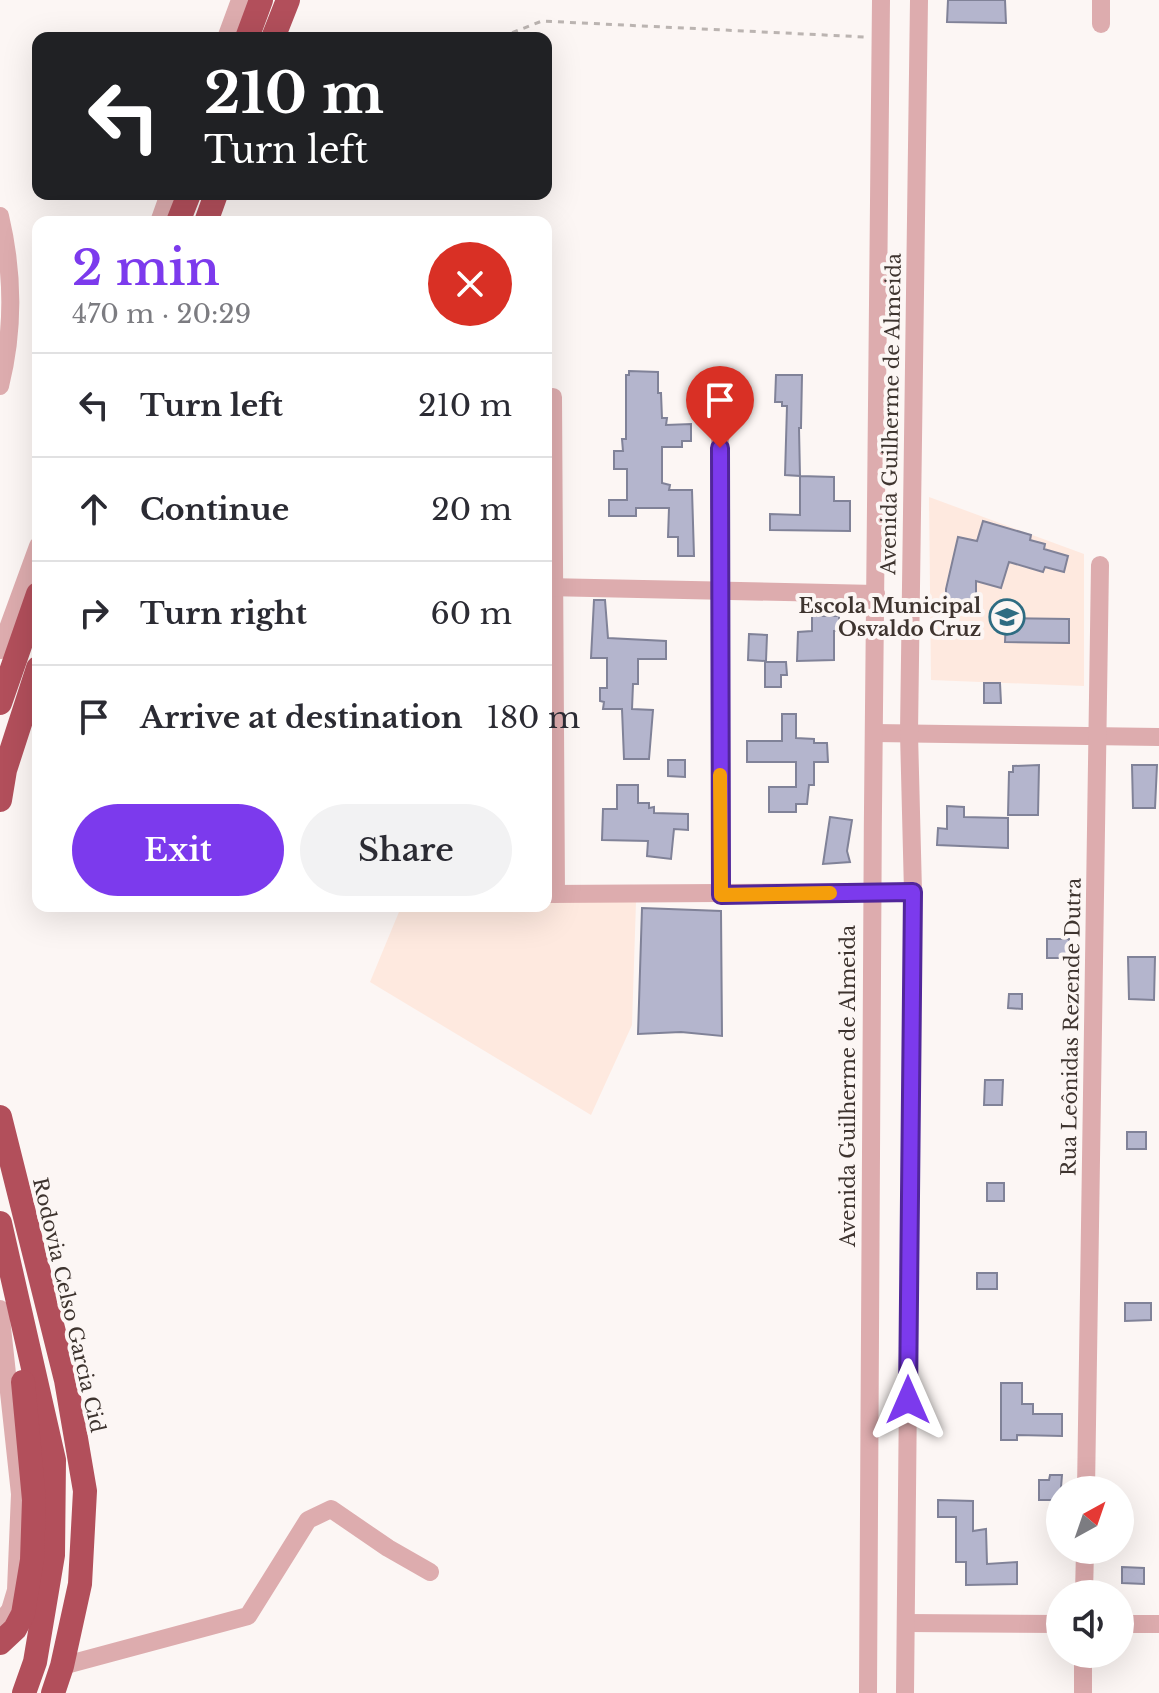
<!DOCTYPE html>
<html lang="en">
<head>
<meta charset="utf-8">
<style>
  body { margin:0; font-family:"Libre Baskerville",serif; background:#f2f2f3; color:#2b2b33; height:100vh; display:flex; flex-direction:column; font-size:30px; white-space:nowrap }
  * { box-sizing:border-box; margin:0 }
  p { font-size:26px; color:#7c7c81 }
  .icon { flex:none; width:44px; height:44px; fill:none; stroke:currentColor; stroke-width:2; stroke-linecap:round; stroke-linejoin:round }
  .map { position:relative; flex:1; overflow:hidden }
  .panel { position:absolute; left:32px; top:216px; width:520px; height:696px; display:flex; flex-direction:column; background:#fff; border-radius:16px; box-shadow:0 8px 32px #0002 }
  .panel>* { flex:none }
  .banner { position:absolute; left:32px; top:32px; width:520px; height:168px; border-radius:16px; box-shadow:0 8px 32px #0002; background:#202124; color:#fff; overflow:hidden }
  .needle { width:52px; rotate:40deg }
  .controls { position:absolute; left:1046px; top:1476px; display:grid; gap:16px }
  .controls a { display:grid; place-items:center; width:88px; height:88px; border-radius:50%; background:#fff; box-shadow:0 8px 32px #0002; font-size:40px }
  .pin { position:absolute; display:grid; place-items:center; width:68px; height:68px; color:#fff; margin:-82px -34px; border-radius:50% 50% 50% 0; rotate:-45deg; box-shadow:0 0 8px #0007 }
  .pin .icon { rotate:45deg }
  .me { position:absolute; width:88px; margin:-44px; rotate:0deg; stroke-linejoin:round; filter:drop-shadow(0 0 6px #0008) }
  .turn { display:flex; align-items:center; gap:28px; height:168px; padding:0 40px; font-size:36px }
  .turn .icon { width:104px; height:104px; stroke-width:2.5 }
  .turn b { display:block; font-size:56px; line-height:68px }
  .round { display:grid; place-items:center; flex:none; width:84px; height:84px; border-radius:42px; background:#f2f2f3 }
  .headline { display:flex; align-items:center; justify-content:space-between; height:136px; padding:0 40px }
  h1 { font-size:48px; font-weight:600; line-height:60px; color:#7c3aed }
  .cta { display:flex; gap:16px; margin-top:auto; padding:16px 40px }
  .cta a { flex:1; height:92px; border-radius:48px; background:#7c3aed; color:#fff; font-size:32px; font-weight:600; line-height:92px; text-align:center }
  .cta a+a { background:#f2f2f3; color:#2b2b33 }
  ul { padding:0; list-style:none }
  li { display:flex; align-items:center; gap:24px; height:104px; padding:0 40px; border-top:2px solid #e1e1e2 }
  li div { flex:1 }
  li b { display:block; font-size:30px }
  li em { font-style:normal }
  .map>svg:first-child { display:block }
  .built { fill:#fee9df }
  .building { fill:#b4b5cd; stroke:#808298; stroke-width:2 }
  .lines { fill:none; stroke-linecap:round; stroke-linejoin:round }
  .path { stroke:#bbb4b1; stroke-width:3; stroke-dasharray:6 6; stroke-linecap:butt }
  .minor { stroke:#ddacae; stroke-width:18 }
  .highway { stroke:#b24f5b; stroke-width:24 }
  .route-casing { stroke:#51269a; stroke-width:20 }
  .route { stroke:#7c3aed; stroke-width:14 }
  .slow { stroke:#f59e0b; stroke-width:14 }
  .labels { text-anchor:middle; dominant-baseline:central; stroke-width:8; stroke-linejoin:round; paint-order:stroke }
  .street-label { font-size:20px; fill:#3e342f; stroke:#fcf6f4 }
  .poi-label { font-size:20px; font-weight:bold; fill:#3e342f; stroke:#fcf6f4; text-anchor:end }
</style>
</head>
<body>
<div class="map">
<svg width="1159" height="1693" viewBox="0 0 1159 1693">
  <rect width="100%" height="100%" fill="#fcf6f4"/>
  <g class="built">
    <path d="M929 497 1084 554V686L931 680Z"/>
    <path d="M546 901 636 902 632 1025 591 1115 370 982 401 907 546 906Z"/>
  </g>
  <g class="building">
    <path d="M948 0H1005L1006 23 947 22Z"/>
    <path d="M629 371 658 372V393H661L662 418H667L666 425 691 424V441H682V447H662V483L670 485 669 490H692L694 556H678V537H668L669 508H636V516H609V500H627V469H614V451H623L622 439H626V375H629Z"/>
    <path d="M776 375H802L801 428H799L800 476 834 477V501H850V531L770 530V514L800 515V476L785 475 787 406H782V402H775Z"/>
    <path d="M983 521 1031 535 1030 540 1045 544 1044 549 1068 556 1064 572 1045 567 1043 572 1009 562 1001 588 976 581V610L946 611V589L958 537 977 541Z"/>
    <path d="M594 600H605L608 638 666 641V659H638V684H633L632 709 653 710 649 759H624L622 709H603L604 702 600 701V688H607V658H591Z"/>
    <path d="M812 616H839V631H834V660L797 661 798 632 812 631Z"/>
    <path d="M1006 618 1069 619V643L1005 642Z"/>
    <path d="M749 634 767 635 766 661 748 660Z"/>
    <path d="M765 662H786L787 675H781V687H765Z"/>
    <path d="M984 683H1000L1001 703H984Z"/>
    <path d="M782 714H796V738L814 739V743H827L828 762H814V785H809L807 804H796V812H769V787H796V762H747V741H782Z"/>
    <path d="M668 760H685V777L668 776Z"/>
    <path d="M1039 765 1038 815H1008L1009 772H1013V766Z"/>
    <path d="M1132 765H1157L1155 808H1133Z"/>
    <path d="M617 785H638V803H649V808L654 807V813L688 814V830L674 829 671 859 647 856 648 841 602 840 603 809H617Z"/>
    <path d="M947 806 964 807V817L1008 818V848L937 845 938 828 947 829Z"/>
    <path d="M830 817 852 820 847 851 850 862 823 864Z"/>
    <path d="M642 908 721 911 722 1036 681 1032 638 1034Z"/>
    <rect x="1047" y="939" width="22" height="19"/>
    <path d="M1128 957H1155L1154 1000 1129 999Z"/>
    <path d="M1009 994H1022V1009L1008 1008Z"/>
    <path d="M985 1080H1003L1002 1105H984Z"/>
    <rect x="1127" y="1132" width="19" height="17"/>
    <rect x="987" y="1183" width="17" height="18"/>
    <rect x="977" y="1273" width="20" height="16"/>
    <path d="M1125 1303H1151V1320L1125 1321Z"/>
    <path d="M1001 1383H1022V1404H1033V1414H1062V1436L1017 1435V1440H1001Z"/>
    <path d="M1050 1475H1062L1060 1500H1039V1480H1049Z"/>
    <path d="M938 1500 973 1501V1531L986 1529 987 1564 1017 1562V1584L966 1585V1562H956V1517H938Z"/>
    <path d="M1122 1567 1144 1568V1584L1122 1583Z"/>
  </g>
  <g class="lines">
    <path class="path" d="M501 37 542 21 865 37"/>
    <g class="minor">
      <path d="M1101 0V24"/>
      <path d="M226 38 240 0"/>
      <path d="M0 216C13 271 14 330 0 386"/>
      <path d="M159 222 169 194"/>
      <path d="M720 391 721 895"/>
      <path d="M553 397 556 894"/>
      <path d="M546 587 876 594"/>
      <path d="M0 650 38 546"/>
      <path d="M875 733 1159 737"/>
      <path d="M546 894 913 892"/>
      <path d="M0 1309 20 1494 16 1590 10 1610 0 1622"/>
      <path d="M1086 1490 1100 565"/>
      <path d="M1084 1594 1085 1550"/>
      <path d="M906 1623 1060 1624"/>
      <path d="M1120 1624H1159"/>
      <path d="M62 1666 248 1616 308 1520 331 1509 388 1548 430 1572"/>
      <path d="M868 1693C867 1129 877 564 881 0"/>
      <path d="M905 1693 913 892 909 733 919 0"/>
      <path d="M1083 1693V1654"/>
    </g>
    <g class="highway">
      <path d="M247 38 261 0"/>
      <path d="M273 38 288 0"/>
      <path d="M178 222 189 194"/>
      <path d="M206 222 216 194"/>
      <path d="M0 703 38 594"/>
      <path d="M0 800 5 770 38 668"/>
      <path d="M0 1117 66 1380 85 1491 80 1584 62 1666 53 1693"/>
      <path d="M0 1223 54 1460 53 1555 35 1662 24 1693"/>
      <path d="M0 1643 15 1629 23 1614 32 1560 34 1500 23 1382"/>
    </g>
  </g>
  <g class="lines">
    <defs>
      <path id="route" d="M720 448 721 895 913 892 908 1400"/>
    </defs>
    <use href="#route" class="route-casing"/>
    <use href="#route" class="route"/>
    <path class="slow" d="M720 775 721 895 830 893"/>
  </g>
  <defs>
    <symbol id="school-ring" viewBox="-11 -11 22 22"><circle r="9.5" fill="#fcf6f4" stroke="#2e6c82" stroke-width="1.5"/><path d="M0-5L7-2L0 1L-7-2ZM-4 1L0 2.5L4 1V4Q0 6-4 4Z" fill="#2e6c82"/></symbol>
  </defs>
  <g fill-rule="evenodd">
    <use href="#school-ring" x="987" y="597" width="40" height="40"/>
  </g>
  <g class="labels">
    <g class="street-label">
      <text transform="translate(891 414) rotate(-89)">Avenida Guilherme de Almeida</text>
      <text transform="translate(1071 1027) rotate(-89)">Rua Leônidas Rezende Dutra</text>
      <text transform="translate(848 1086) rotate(-90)">Avenida Guilherme de Almeida</text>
      <text transform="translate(69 1305) rotate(77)">Rodovia Celso Garcia Cid</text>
    </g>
    <g class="poi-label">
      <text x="981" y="606">Escola Municipal<tspan x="981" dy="23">Osvaldo Cruz</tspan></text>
    </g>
  </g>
</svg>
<div class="controls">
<a><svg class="needle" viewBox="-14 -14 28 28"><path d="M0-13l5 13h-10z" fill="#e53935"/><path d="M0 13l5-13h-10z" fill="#7c7c81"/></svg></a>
<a><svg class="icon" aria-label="sound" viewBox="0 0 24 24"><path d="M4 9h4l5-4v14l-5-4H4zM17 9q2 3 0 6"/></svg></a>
</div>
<div class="pin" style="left:720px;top:448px;background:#d93025"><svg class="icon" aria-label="arrive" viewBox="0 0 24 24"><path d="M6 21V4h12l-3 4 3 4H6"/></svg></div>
<svg class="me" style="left:908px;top:1400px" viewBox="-20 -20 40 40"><path d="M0-17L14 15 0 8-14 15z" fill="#7c3aed" stroke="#fff" stroke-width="4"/></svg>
<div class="banner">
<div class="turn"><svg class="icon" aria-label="left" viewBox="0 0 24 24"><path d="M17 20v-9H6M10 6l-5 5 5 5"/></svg><div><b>210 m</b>Turn left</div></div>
</div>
<section class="panel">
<div class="headline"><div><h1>2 min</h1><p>470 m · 20:29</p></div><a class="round" style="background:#d93025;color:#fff"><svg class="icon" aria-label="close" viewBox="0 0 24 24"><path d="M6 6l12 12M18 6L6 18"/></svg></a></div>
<ul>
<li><svg class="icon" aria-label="left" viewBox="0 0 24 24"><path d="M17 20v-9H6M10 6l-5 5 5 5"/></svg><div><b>Turn left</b></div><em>210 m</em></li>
<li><svg class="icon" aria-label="ahead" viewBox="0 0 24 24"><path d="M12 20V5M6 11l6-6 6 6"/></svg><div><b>Continue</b></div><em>20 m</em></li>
<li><svg class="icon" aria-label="right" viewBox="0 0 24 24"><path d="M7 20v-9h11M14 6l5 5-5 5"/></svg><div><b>Turn right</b></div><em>60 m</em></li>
<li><svg class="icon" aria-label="arrive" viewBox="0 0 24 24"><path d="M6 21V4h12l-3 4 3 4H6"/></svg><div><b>Arrive at destination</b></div><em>180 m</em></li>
</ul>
<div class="cta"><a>Exit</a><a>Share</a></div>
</section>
</div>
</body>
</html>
